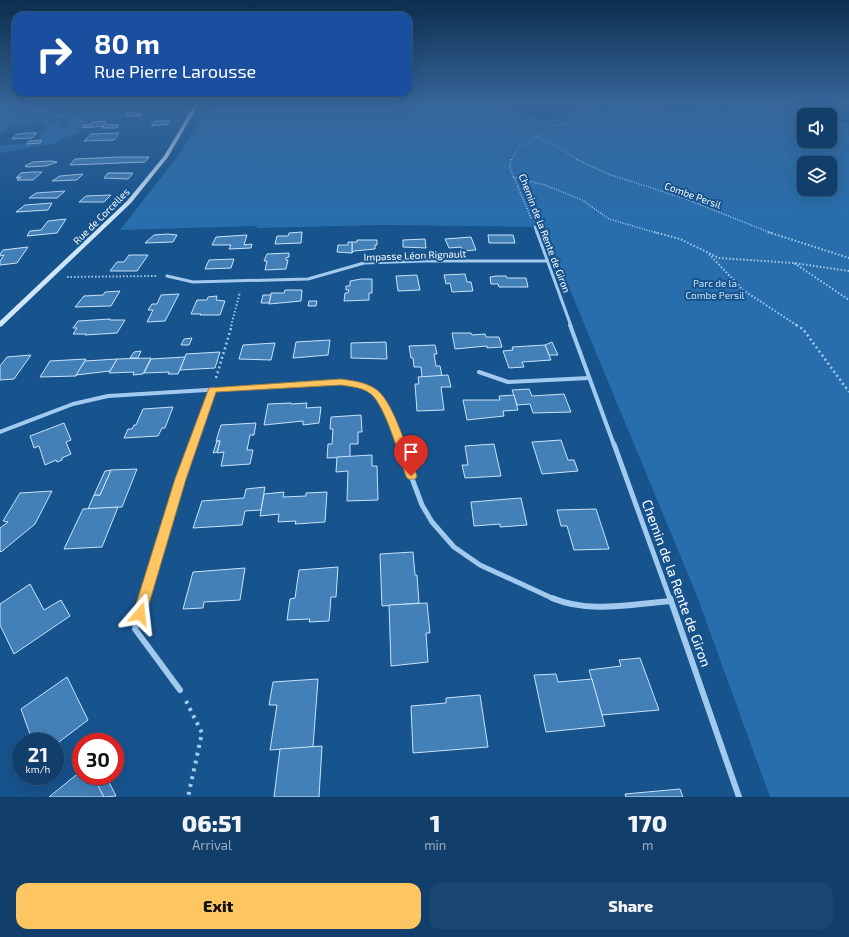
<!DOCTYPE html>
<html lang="en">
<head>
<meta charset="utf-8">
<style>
  body { margin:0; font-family:"Exo 2",sans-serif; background:#1a4570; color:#f1f3f6; height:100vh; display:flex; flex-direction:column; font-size:15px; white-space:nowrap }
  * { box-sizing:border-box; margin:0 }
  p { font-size:13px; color:#9caec1 }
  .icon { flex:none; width:22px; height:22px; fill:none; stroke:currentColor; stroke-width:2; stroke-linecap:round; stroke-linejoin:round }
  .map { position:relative; height:797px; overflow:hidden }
  .drawer { display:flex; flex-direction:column; background:#113e6a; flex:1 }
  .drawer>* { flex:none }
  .top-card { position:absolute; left:12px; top:12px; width:400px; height:84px; border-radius:12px; box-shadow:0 4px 16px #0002,0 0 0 1px #30577e; background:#1a4fa0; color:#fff; overflow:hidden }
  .fabs { position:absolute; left:797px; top:108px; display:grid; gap:8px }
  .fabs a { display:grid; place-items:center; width:40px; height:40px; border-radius:8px; background:#113e6a; box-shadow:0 4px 16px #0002,0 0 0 1px #30577e; font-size:20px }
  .speed { position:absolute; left:12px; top:733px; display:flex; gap:8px; font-size:20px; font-weight:700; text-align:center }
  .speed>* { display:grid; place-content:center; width:52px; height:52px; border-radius:50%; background:#113e6a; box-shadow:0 4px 16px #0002,0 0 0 1px #30577e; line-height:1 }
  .speed small { font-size:10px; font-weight:400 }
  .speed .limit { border:6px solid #d22; background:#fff; color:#111 }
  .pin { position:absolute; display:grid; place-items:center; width:34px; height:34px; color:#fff; margin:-41px -17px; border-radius:50% 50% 50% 0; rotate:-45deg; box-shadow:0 0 4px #0007 }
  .pin .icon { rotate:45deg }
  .me { position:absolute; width:44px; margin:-22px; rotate:17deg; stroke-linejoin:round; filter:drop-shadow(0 0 3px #0008) }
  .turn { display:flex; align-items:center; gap:14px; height:84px; padding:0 16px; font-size:18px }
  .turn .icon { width:52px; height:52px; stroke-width:2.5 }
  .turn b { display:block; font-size:28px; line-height:34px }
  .eta { display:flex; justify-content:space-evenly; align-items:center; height:68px; text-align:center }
  .eta b { font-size:24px; font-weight:800; line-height:28px }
  .action { display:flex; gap:8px; margin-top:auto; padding:8px 16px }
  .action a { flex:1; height:46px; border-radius:12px; background:#ffc560; color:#111; font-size:16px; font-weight:800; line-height:46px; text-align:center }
  .action a+a { background:#1a4570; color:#f1f3f6 }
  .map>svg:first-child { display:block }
  .green { fill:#296eac; fill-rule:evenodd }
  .building { fill:#4480b8; stroke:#c8e3fb }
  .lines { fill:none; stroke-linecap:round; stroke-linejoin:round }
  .path-far4 { stroke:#a2caef; stroke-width:1; stroke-dasharray:1 1.5; stroke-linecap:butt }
  .path-far3 { stroke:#a2caef; stroke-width:1.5; stroke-dasharray:1 1.5; stroke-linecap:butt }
  .path-far2 { stroke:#a2caef; stroke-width:2; stroke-dasharray:1.5 2; stroke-linecap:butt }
  .path-far1 { stroke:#a2caef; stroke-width:2.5; stroke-dasharray:2 3; stroke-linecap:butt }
  .path { stroke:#a2caef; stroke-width:4; stroke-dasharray:3 5; stroke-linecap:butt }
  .street-far4 { stroke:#a2caef; stroke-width:2.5 }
  .street-far3 { stroke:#a2caef; stroke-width:3 }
  .street-far2 { stroke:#a2caef; stroke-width:4 }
  .street-far1 { stroke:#a2caef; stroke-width:5 }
  .street { stroke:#a2caef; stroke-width:6 }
  .secondary { fill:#cfe5fa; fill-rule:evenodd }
  .route { fill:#ffc560; stroke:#a6803e }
  .labels { text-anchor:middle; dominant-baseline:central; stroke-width:4; stroke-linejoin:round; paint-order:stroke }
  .far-street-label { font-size:10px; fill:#fff; stroke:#17538d }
  .far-park-label { font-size:10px; fill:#c8e3fb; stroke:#17538d }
  .near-street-label { font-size:14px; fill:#fff; stroke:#17538d }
</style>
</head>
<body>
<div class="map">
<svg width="849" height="797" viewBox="0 0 849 797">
  <rect width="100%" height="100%" fill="#17538d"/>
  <g class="green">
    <path d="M0 104H53L50 115 124 111 125 113 122 117 110 122 107 120 110 118 106 117V115H98L102 117 100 118 92 117 86 120 88 122 80 127 78 129 80 132C72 137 63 137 55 143L0 153V145L41 143 44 140 40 139 41 133 40 132 50 128 44 126 53 122 62 120 58 127H68L71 116C64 115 52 119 47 124H43V122L40 121 23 125 13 123 4 132 0 133Z"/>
    <path d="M214 104H509C516 107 527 115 534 118 554 126 571 112 587 104H781L820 115H804V141H830V119L849 125V797H770L697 596 544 227 382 225 257 228V226L120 230 182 151 204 112ZM804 163H830V189H804Z"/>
  </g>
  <g class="building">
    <path d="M136 112V114L141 113 140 116H125L126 113Z"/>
    <path d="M106 121 105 124H107L106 125H119L117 128H102L104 126 82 128 84 125H91L92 122Z"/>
    <path d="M155 121H170L168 124 151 126Z"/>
    <path d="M31 133H37L32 138 12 139 17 134Z"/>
    <path d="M119 133 114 140 84 141 91 134Z"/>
    <path d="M42 140 40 143 27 144 29 141Z"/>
    <path d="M119 157H149L145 162 70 165 75 159Z"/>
    <path d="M33 162 51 161 57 162 46 166 27 167 25 166Z"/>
    <path d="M31 172H42L33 180H17L21 177 16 178 21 173Z"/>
    <path d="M108 173H133L128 179 104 178Z"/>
    <path d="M83 174 77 180 52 181 60 176Z"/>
    <path d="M65 191 57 198H29L36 193Z"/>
    <path d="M111 195 104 202H79L86 196Z"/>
    <path d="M52 203 48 210 16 212 25 205Z"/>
    <path d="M66 219 57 233 27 236 30 231 41 230 48 221Z"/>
    <path d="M302 232 301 243 275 244 277 236H288L289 233Z"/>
    <path d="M168 234 177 235 173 242 145 243 154 235Z"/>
    <path d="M247 235 244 245 252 244 251 248 229 249 231 245H212L216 237Z"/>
    <path d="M488 235H513L515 243H489Z"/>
    <path d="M471 237 476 250 462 251 461 247 449 248 445 239Z"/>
    <path d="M425 239 426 248 403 247V240Z"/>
    <path d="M357 240H377V245H375V249L354 251 352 253V242H357Z"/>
    <path d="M348 242H352V253L337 252 338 245H348Z"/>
    <path d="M28 247 17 263 0 265V261L4 255 0 256V254L3 250Z"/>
    <path d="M289 253V257L286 258V260H288L286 269 265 270 267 261H264L267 254Z"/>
    <path d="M129 255H148L137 271H110L117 262H124Z"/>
    <path d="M234 259 231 268 205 269 209 260Z"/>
    <path d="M465 274 467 282H471L473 291 452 292 450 283 446 284 444 275Z"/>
    <path d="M417 275 420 290 398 291 396 276Z"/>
    <path d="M496 276H506L507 278H526L528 287H499L498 284H491L490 277Z"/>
    <path d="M361 279H372V293H369V300L344 301 345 293H348L349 290H346V286H350V281Z"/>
    <path d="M285 290H302L301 301 269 304 271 293H284Z"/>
    <path d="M120 291 111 306 75 307 84 296 103 295 105 292Z"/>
    <path d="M179 294 165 321 147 322 153 310H148L152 304H157L161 295Z"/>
    <path d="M263 295H271L269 303H261Z"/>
    <path d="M217 296 216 300 225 301 220 315H200L201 314H191L197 300H207L208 297Z"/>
    <path d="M309 301H317L316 306H308Z"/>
    <path d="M110 319V320H125L117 333 85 335 86 334H73L77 328H73L78 321Z"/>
    <path d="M452 333H471L472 335 485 334 486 337H499L502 347 487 348V346L455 349Z"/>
    <path d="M192 338 189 345H181L184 339Z"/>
    <path d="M330 340 328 355 293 358 296 342Z"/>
    <path d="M386 342 387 359 351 358V343Z"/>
    <path d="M552 342 558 355H549L545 345Z"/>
    <path d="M275 343 271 360 239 359 243 345Z"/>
    <path d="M435 345 437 354H434L436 366H440L442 376 422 377 421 367H414L413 358H411L409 346Z"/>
    <path d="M545 345 551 360 522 362 524 367 509 368 503 351 513 350 512 347Z"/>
    <path d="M141 351 138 358H130L134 352Z"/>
    <path d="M220 352 215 368 180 370 186 354Z"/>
    <path d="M31 355 14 379 0 380V366L7 357Z"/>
    <path d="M185 357 178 374H168L169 372 144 373 151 359Z"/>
    <path d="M151 358 143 374 133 375 134 372 109 373 117 359Z"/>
    <path d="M86 359 76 376 40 377 50 361Z"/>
    <path d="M117 359 110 371 76 375 85 361Z"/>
    <path d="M448 375 451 387H441L444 410 417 411 415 384H419L418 377Z"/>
    <path d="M529 389 532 396 564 394 571 412 533 413 530 404 517 405 512 390Z"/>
    <path d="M514 395 518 410 503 411 504 416 467 420 463 400H500L499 396Z"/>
    <path d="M291 403V404L307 403 306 408 321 407 319 423 303 425V421L264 425 268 404Z"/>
    <path d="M173 407 165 428H162L158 436 124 438 128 429H132L134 425H136L143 409Z"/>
    <path d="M361 415 362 432H358V444H350V457L327 458 328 444H332L333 429H330L331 417Z"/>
    <path d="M64 423 71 440 66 442 71 454 62 458V460L57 462 56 460 45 465 39 446 34 448 30 436Z"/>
    <path d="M256 423 254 435H250L247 450H253L250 464 221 466 224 452 217 453 220 441H216L221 425Z"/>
    <path d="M561 440 568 460H574L578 471 542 474 532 442Z"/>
    <path d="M217 441H220L217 452 213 453Z"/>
    <path d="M494 444 501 476 465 478 462 465H468L465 446Z"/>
    <path d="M372 455V466H377L378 500 347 501 348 471 336 472 337 457Z"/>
    <path d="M137 469 122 507 88 509 94 495H100L111 470Z"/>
    <path d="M111 470 100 495H94L105 471Z"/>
    <path d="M265 487 261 510 245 511 242 525 193 528 202 501 244 498 246 489Z"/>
    <path d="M52 491 35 524 1 552 0 551V528L8 522 3 521 20 493Z"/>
    <path d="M284 492 283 497 306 496V493L327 492 325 522 295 524 296 521 278 522 279 514 260 516 264 494Z"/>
    <path d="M521 498 527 525 500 527V524L474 526 471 502Z"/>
    <path d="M118 507 102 547 64 549 83 509Z"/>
    <path d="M596 509 609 549 574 550 567 526H561L557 510Z"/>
    <path d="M413 552 415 575H417L419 603 382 606 380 554Z"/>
    <path d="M338 567 336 597H331L329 621 309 622 310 619 287 620 290 599 295 598 299 570Z"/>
    <path d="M245 568 240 600 204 602 203 608 183 609 193 572Z"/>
    <path d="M30 584 44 610 61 600 70 616 14 654 0 625V604Z"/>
    <path d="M427 603 430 633H426L428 662 391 666 389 605Z"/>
    <path d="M640 658 659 710 602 715 589 670 621 666 619 660Z"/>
    <path d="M556 674 558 682 592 679 605 726 546 732 534 675Z"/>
    <path d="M67 677 88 720 55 745V742H26L31 737 21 709Z"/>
    <path d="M318 679 313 747 270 750 277 705H269L273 682Z"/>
    <path d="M480 695 488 747 413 753 411 706 446 703V698Z"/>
    <path d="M322 746 319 797H274L280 749Z"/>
    <path d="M81 771V776H93L104 797H49Z"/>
    <path d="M93 776H106L116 796 104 797Z"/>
    <path d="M680 789 683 797H626L625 794Z"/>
  </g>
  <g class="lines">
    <g class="path-far4">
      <path d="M495 104 509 117 526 128 536 137 559 148 578 160"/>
      <path d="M715 104H745"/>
      <path d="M785 104 821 115"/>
      <path d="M830 118 849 125"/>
      <path d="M551 127 612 110 700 104"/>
      <path d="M511 160 518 149 551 128 557 119 583 104"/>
    </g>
    <g class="path-far3">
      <path d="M511 159 510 168 531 218"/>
      <path d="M576 159 608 174 686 199 771 233"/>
      <path d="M513 177 545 185 582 200 609 219 657 233"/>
    </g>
    <g class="path-far2">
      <path d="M654 232 680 239 719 258 794 263"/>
      <path d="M768 232 849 258"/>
      <path d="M709 254 743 290 798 326"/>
      <path d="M849 271 794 263 849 300"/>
      <path d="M67 277 156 276"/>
      <path d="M231 326 240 292"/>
    </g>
    <g class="path-far1">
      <path d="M796 325 803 329 849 392"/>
      <path d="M216 378 232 325"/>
    </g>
    <path class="path" d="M186 701 202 733 188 797"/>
    <path class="street-far4" d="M535 227 537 233"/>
    <g class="street-far3">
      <path d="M537 232 571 326"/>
      <path d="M167 276 193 282 308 279 364 263 424 261H546"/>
    </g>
    <g class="street-far2">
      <path d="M570 325 614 445"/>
      <path d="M479 372 508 382 589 378"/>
      <path d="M0 432 73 404 108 396 341 382C385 386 386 410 399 445"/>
      <path d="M192 445 212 390"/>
    </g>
    <g class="street-far1">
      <path d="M399 444 422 505 432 522 454 547 480 565 554 599"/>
      <path d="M614 444 670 599"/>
      <path d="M144 599 180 479 192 444"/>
    </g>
    <g class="street">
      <path d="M144 598 135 629 180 690"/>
      <path d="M552 598C590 614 631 604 671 601"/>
      <path d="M670 598 739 797"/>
    </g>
    <path class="secondary" d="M195 104H199L168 157 131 203 2 326 0 327V321L127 201 164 156Z"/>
  </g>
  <linearGradient id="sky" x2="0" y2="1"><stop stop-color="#0d2e4e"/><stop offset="0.48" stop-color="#36669a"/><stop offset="1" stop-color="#36669a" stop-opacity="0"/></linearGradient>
  <rect width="849" height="215" fill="url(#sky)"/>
  <path class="route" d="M341 379C354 381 366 382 377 390 394 403 408 454 417 476L415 479H408L406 476C399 456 386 407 371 394 362 387 352 387 341 385L216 392 186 479 146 614 144 619 140 621 135 619 133 614 175 479 209 388Z"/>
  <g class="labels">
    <g class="far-street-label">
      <text transform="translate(693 195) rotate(20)">Combe Persil</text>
      <text transform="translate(101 216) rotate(-45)">Rue de Corcelles</text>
      <text transform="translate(545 233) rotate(69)">Chemin de la Rente de Giron</text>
      <text transform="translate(415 255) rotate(-2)">Impasse Léon Rignault</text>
    </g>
    <g class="far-park-label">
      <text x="715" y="283">Parc de la<tspan x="715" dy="12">Combe Persil</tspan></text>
    </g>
    <g class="near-street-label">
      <text transform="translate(677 583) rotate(70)">Chemin de la Rente de Giron</text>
    </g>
  </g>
</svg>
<div class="fabs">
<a><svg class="icon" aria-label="sound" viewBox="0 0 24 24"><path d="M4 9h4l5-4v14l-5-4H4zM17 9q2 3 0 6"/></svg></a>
<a><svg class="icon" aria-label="layers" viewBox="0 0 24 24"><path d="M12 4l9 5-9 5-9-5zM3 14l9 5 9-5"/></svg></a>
</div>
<div class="speed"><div>21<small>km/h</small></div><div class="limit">30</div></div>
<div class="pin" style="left:411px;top:476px;background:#d93025"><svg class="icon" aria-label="arrive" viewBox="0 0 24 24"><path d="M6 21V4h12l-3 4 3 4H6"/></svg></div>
<svg class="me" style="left:140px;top:614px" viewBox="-20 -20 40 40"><path d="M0-17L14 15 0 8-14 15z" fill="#ffc560" stroke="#fff" stroke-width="4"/></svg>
<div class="top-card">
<div class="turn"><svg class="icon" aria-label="right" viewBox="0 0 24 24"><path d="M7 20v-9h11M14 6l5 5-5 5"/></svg><div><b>80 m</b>Rue Pierre Larousse</div></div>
</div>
</div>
<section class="drawer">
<div class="eta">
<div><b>06:51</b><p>Arrival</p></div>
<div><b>1</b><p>min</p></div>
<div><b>170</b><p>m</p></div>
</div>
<div class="action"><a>Exit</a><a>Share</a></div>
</section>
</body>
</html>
